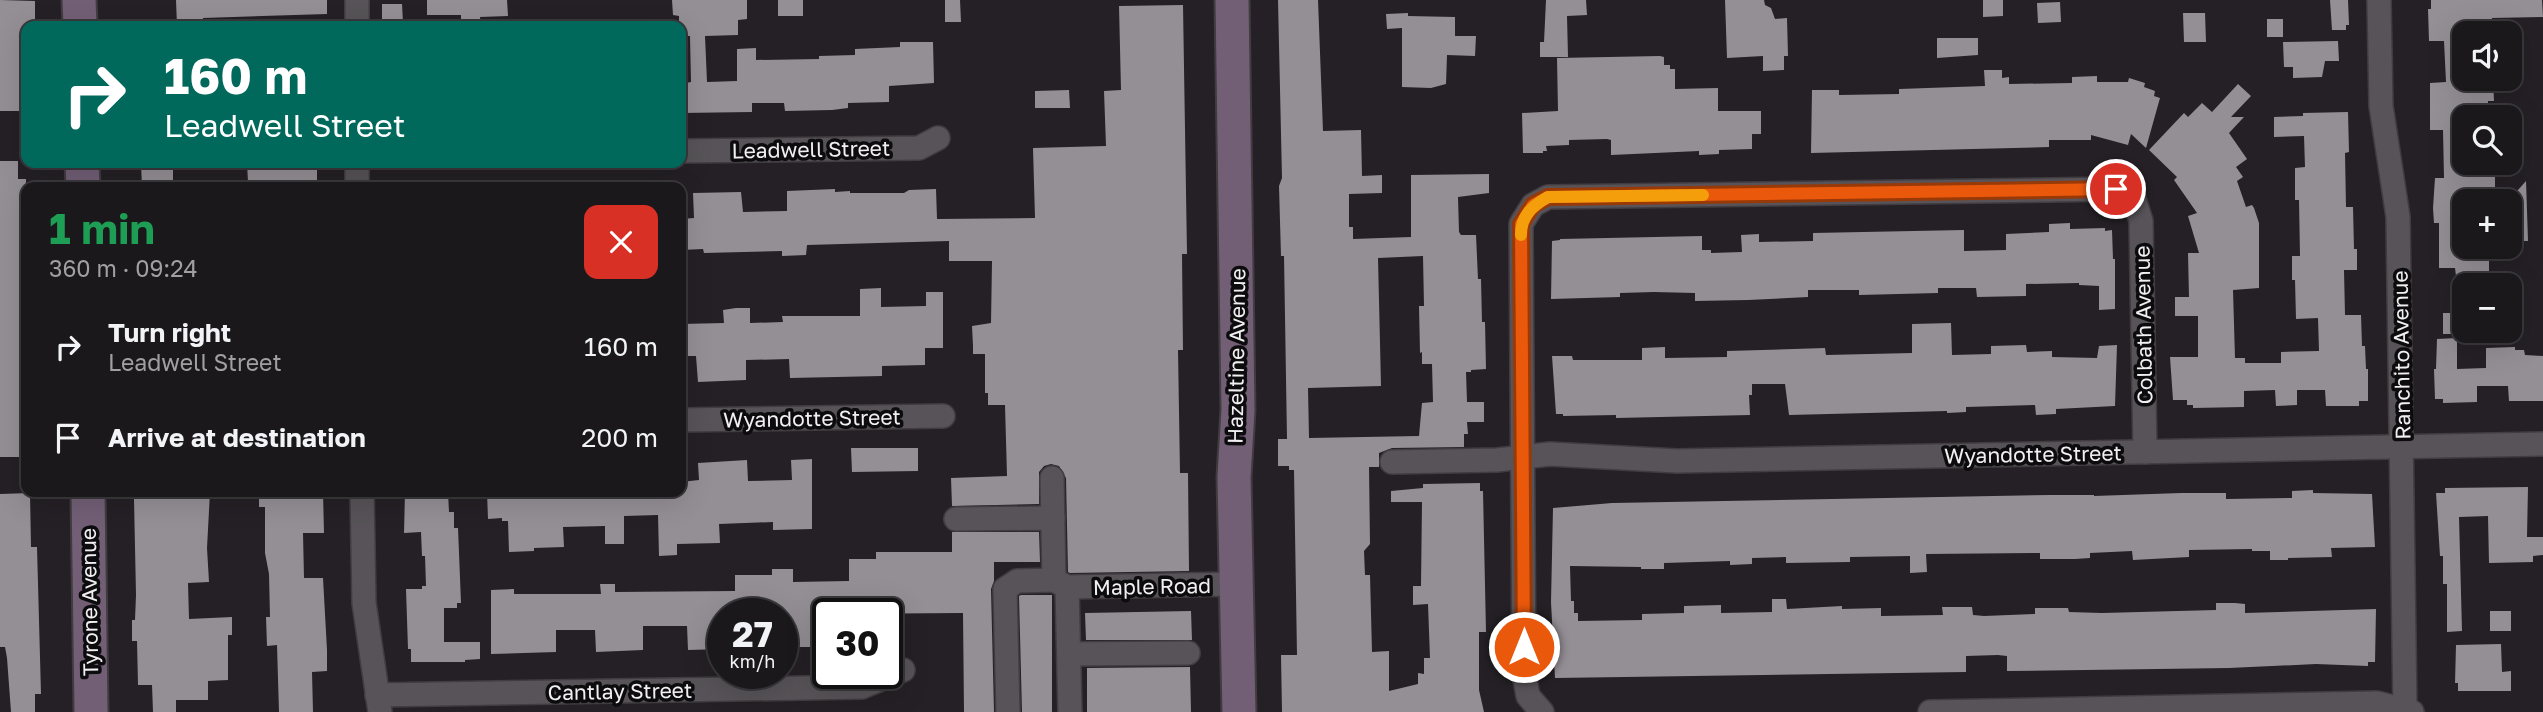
<!DOCTYPE html>
<html lang="en">
<head>
<meta charset="utf-8">
<style>
  body { margin:0; font-family:"Golos Text",sans-serif; background:#242125; color:#f1f3f6; height:100vh; display:flex; flex-direction:column; font-size:26px; white-space:nowrap }
  * { box-sizing:border-box; margin:0 }
  p { font-size:23px; color:#a0a0a3 }
  .icon { flex:none; width:38px; height:38px; fill:none; stroke:currentColor; stroke-width:2; stroke-linecap:round; stroke-linejoin:round }
  .map { position:relative; flex:1; overflow:hidden }
  .sheet { position:absolute; left:21px; top:182px; width:665px; height:315px; display:flex; flex-direction:column; background:#1b181c; border-radius:14px; box-shadow:0 7px 28px #0002,0 0 0 2px #39373b }
  .sheet>* { flex:none }
  .hud { position:absolute; left:21px; top:21px; width:665px; height:147px; border-radius:14px; box-shadow:0 7px 28px #0002,0 0 0 2px #39373b; background:#00695c; color:#fff; overflow:hidden }
  .buttons { position:absolute; left:2452px; top:21px; display:grid; gap:14px }
  .buttons a { display:grid; place-items:center; width:70px; height:70px; border-radius:14px; background:#1b181c; box-shadow:0 7px 28px #0002,0 0 0 2px #39373b; font-size:35px }
  .speed { position:absolute; left:707px; top:598px; display:flex; gap:14px; font-size:35px; font-weight:700; text-align:center }
  .speed>* { display:grid; place-content:center; width:91px; height:91px; border-radius:50%; background:#1b181c; box-shadow:0 7px 28px #0002,0 0 0 2px #39373b; line-height:1 }
  .speed small { font-size:18px; font-weight:400 }
  .speed .limit { border:4px solid #111; border-radius:10px; background:#fff; color:#111 }
  .pin { position:absolute; display:grid; place-items:center; width:60px; height:60px; color:#fff; margin:-30px; border:4px solid #fff; border-radius:50%; box-shadow:0 2px 7px #0007 }
  .me { position:absolute; width:77px; margin:-38px; rotate:0deg; stroke-linejoin:round; filter:drop-shadow(0 0 5px #0008) }
  .turn { display:flex; align-items:center; gap:24px; height:147px; padding:0 28px; font-size:32px }
  .turn .icon { width:91px; height:91px; stroke-width:2.5 }
  .turn b { display:block; font-size:49px; line-height:60px }
  .round { display:grid; place-items:center; flex:none; width:74px; height:74px; border-radius:14px; background:#242125 }
  .overview { display:flex; align-items:center; justify-content:space-between; height:119px; padding:0 28px }
  h1 { font-size:42px; font-weight:700; line-height:52px; color:#1e9e55 }
  ul { padding:0; list-style:none }
  li { display:flex; align-items:center; gap:21px; height:91px; padding:0 28px }
  li div { flex:1 }
  li b { display:block; font-size:26px }
  li em { font-style:normal }
  .map>svg:first-child { display:block }
  .building { fill:#948f95; fill-rule:evenodd }
  .lines { fill:none; stroke-linecap:round; stroke-linejoin:round }
  .street-casing { stroke:#403c40; stroke-width:26 }
  .secondary-casing { stroke:#403c40; stroke-width:37 }
  .street { stroke:#575358; stroke-width:23 }
  .secondary { stroke:#725f76; stroke-width:33 }
  .route-casing { stroke:#983908; stroke-width:18 }
  .route { stroke:#ea580c; stroke-width:12 }
  .slow { stroke:#f59e0b; stroke-width:12 }
  .labels { text-anchor:middle; dominant-baseline:central; stroke-width:7; stroke-linejoin:round; paint-order:stroke }
  .street-label { font-size:21px; fill:#f2eff2; stroke:#0c0b0d }
</style>
</head>
<body>
<div class="map">
<svg width="2543" height="712" viewBox="0 0 2543 712">
  <rect width="100%" height="100%" fill="#242025"/>
  <g class="building">
    <path d="M0 0 35 1V26H26V111H0Z"/>
    <path d="M176 0H327V14L203 18V26H177Z"/>
    <path d="M427 0H507L508 16 480 17 481 26H461V15H427Z"/>
    <path d="M672 0H747V19L738 20V35L705 36 707 82 737 81V49L756 48V60L819 59V56L855 55V49L900 47V42H933L934 83 889 86V102L848 103V108L832 110 785 111 784 103H752V112L681 113V84L691 82 690 36H687L683 28 679 26V16L673 15Z"/>
    <rect x="778" y="0" width="25" height="16"/>
    <path d="M945 0H960L961 22H945Z"/>
    <path d="M1278 0H1318L1323 131 1361 130 1362 176 1382 175V193L1349 194V227H1353V239L1411 237V175L1489 174V193L1458 197 1459 232 1461 235H1476L1478 279H1481L1482 322H1485L1486 369 1471 370V372H1466L1467 402H1484V422H1467L1468 434H1464V447L1392 448 1379 453V467H1369L1370 544 1364 551 1365 575H1370L1372 652 1389 651V691L1418 684V673L1424 674V658H1430L1428 604 1413 605V586H1421L1422 502H1391V491L1423 488V484L1480 483V491H1483L1486 632H1479V690L1484 712H1282L1281 655H1297L1294 470H1289V466H1278V439H1287L1284 256H1281L1279 186 1282 178ZM1423 256 1424 306H1419L1420 353 1422 352V364H1432L1433 402 1422 403 1419 436 1309 438 1308 388 1381 386 1378 258Z"/>
    <path d="M1546 0H1586L1587 15 1567 16 1568 57H1540V42H1544Z"/>
    <path d="M1725 0H1764L1765 5 1771 8 1775 19 1787 18 1788 56H1784V70L1763 71V56L1727 58Z"/>
    <path d="M1983 0H2003V16L1983 17Z"/>
    <path d="M2330 0H2348L2349 25H2346V30H2332Z"/>
    <path d="M2431 0H2542L2543 17 2492 18V33H2464V79H2493L2494 101H2488V117H2464V163H2495V198H2464V252H2489V284H2457L2455 268H2439V223H2434L2433 208 2435 178H2444L2443 130H2430V83L2446 82 2444 41H2429L2428 9H2431Z"/>
    <path d="M2060 2 2061 22 2038 23 2037 3Z"/>
    <path d="M382 4H402L403 23 382 24Z"/>
    <path d="M1183 5 1187 254H1182L1183 350H1178L1180 473H1188L1189 571 1070 573 1068 572 1066 478 1059 466 1051 464 1044 466 1039 472V504L952 506 951 478 1007 476 1005 405H988V393H985V354H973V346L972 326 991 323 992 261H949V241L807 245 806 255 782 256V251L704 253 703 249 681 250V219L694 218 693 193 741 192 743 212 787 211V191L835 189V192L850 191V193H904L909 190 936 189 937 219 1035 218 1033 148 1106 146 1104 91 1121 90 1119 6Z"/>
    <path d="M1408 13V16L1455 17V36H1476L1475 56 1447 55 1446 84 1431 88 1402 87V28L1387 29 1386 14Z"/>
    <path d="M2183 13H2205L2206 42H2184Z"/>
    <rect x="2267" y="19" width="16" height="18"/>
    <path d="M1937 38H1978V55L1937 58Z"/>
    <path d="M2338 41 2339 61H2325L2322 77 2293 78V67H2284L2283 42Z"/>
    <path d="M1660 56 1664 57V65H1670V69H1675V89L1718 88V111H1761V134H1752V149L1719 150V154L1699 155V151L1611 155V140L1607 139 1569 140V145L1546 146 1547 151H1543V153H1523L1522 113 1558 111 1557 58Z"/>
    <path d="M1984 70H2002V78L2009 77V84L2072 83V77L2097 76V82H2128L2129 78 2145 83 2144 87 2155 91 2154 96 2160 98 2146 148 2131 134 2128 145 2091 135V140H2049V147L1811 153 1812 90H1839V95L1899 94V89L1985 86Z"/>
    <path d="M2238 84 2251 96 2231 117H2244L2229 133 2247 159 2236 167 2243 177 2237 181 2246 207 2252 205 2254 208 2259 223V288L2233 290 2235 358H2245V363H2281V352L2319 351 2318 318 2296 319 2295 280H2292V256H2300L2299 200H2295V168L2305 167 2304 136 2274 137V117L2303 116V113L2348 112 2349 152 2345 153 2346 207H2353L2354 249H2357V270H2344L2345 315H2361L2362 346H2365L2366 369H2368V401H2359V406H2326L2325 390H2297V405L2276 406 2275 390 2244 391V407L2193 408V405H2187V400H2173L2170 357H2198V316H2175V297H2189L2188 253H2199L2188 216 2197 213 2174 180 2177 177 2149 150 2184 113 2188 117 2202 103 2212 112Z"/>
    <path d="M1069 90 1070 108H1035V91Z"/>
    <path d="M0 161H18V179H26V457H0Z"/>
    <path d="M141 163H173V187H142Z"/>
    <path d="M247 163H317V181L248 182Z"/>
    <path d="M2526 181 2528 241H2510V199Z"/>
    <path d="M2070 223V229L2105 228V231L2112 230 2113 259H2115V309L2099 310V286L2079 285V283L2026 284V296L1977 297 1976 288H1938V293L1859 295V290H1808V297L1748 300 1695 301V293L1654 292 1620 293V297L1551 299 1552 241 1560 240V239L1702 236V250H1711V253L1742 252 1741 235 1759 234V242L1813 241V233L1964 230V251L2006 250V234L2049 232V224Z"/>
    <path d="M881 288V307L926 306V292H943V348H925V365L882 366V376L790 378 789 359 746 360V380L698 382 696 356H681V324L724 323 723 310 736 308H750V323L783 322 782 316H860V289Z"/>
    <rect x="2443" y="313" width="21" height="21"/>
    <path d="M1951 323 1952 355 1991 354V346L2026 345 2027 352 2052 351V357L2097 358 2099 346 2117 345 2115 406 2056 409V414L2036 415 2035 405 1966 407V412L1947 413V411L1789 415 1785 384H1752V395H1749L1750 415 1616 418V415L1563 416V414H1556L1552 356H1572L1573 360H1642V348L1665 347V358L1727 357V351L1825 348 1826 355 1912 353V324Z"/>
    <path d="M2457 338V369L2486 368V348L2515 347V350H2524L2525 355 2543 356V401H2509L2508 386H2477V402L2443 403V399H2435L2434 369H2436L2437 339Z"/>
    <path d="M851 448H918V471L852 472Z"/>
    <path d="M812 459V529L773 530V522L719 524 720 543 677 544V555L659 556 658 515 624 516V544H605V526L563 527 564 547 534 548V551L509 552 508 521H502V518L488 519 487 492H681V482L699 480 698 463 747 460 748 481 792 480 791 460Z"/>
    <path d="M2528 487 2527 537H2543V555L2533 556V562L2489 563 2488 516 2459 517 2462 631 2447 632V584H2443V556H2440L2436 493H2445V488Z"/>
    <path d="M2313 490V493L2372 494 2375 547 2331 548 2332 557 2288 558V560H2270V551H2252V549L2189 550V557L2133 560 2132 551 2090 553V558L2075 559H2040V553L1926 554 1927 572 1910 573V556L1850 557V562L1786 563V557L1752 558V564L1730 565V561L1664 563V569H1641V567L1570 566 1571 601H1574V613H1578V621L1642 620V614L1684 613V606L1721 605V613L1772 612V599H1786L1787 609 1842 606V609L1881 608V616L1943 615 1942 607H1972L1973 615 1984 616 2035 614V608H2068L2069 612 2102 613 2216 610V603H2235L2245 604V613L2376 609 2375 662H2368V666L2316 664 2229 668 2007 671V656L1998 655 1966 656V672L1555 678 1551 602 1553 508 1612 503 2051 495H2094V496L2181 493H2226V499L2292 498V491Z"/>
    <path d="M188 492H210L207 548 209 582 188 583 189 619 232 617V635H228V680L208 681V700H176V712H153L152 685H138L137 641H132V620H135L136 595 134 499H142V497L188 496Z"/>
    <path d="M259 492H323L324 533H303L304 578H323L327 650V671L312 672 313 712H279L277 645 267 646 266 617H270L269 574 265 553V507H259Z"/>
    <path d="M405 492H448L449 512H454V528H458L461 603H457V608H444V642H480V659L465 660V662H411V649H408L406 589H422V586H426L425 556H422L421 532 404 533Z"/>
    <path d="M30 493 31 547H37L41 694H35V712H11L7 658 5 647H0V494Z"/>
    <path d="M952 532H1039L1040 562H994V581L991 589 994 712H964L963 613 828 614V647H782V614H723V649L688 650 687 626H643V650L596 652 595 630H556V652L491 654V590L514 589V594H601L600 584H615V592L735 591V575H772V569H793V582L849 581V559H876V552H952Z"/>
    <path d="M1021 595H1052V712H1022L1019 596Z"/>
    <path d="M1191 611 1192 640H1086L1085 613Z"/>
    <rect x="2490" y="611" width="21" height="20"/>
    <path d="M2501 644 2502 672 2511 671V691H2458V683H2455L2456 645Z"/>
    <path d="M1190 667 1191 712H1087V668Z"/>
  </g>
  <g class="lines">
    <defs>
      <g id="street">
        <path d="M357 0V26"/>
        <path d="M2379 0 2381 106 2398 217 2405 712"/>
        <path d="M681 151 919 148 938 138"/>
        <path d="M357 163V187"/>
        <path d="M681 420 943 416"/>
        <path d="M1392 462 1497 460 1550 454 1677 461 2543 444"/>
        <path d="M1052 478 1054 580 1067 587 1070 712"/>
        <path d="M362 492 364 603 380 712"/>
        <path d="M956 519 1053 518"/>
        <path d="M1067 587 1236 584"/>
        <path d="M1069 654 1188 653"/>
        <path d="M377 695 862 687 903 670"/>
        <path d="M1008 712 1005 589 1017 581 1054 580"/>
        <path d="M1542 712 1528 696 1524 674 1521 224 1533 205 1548 197 2116 189 2134 199 2141 221 2145 452"/>
        <path d="M1930 712 2377 703 2412 712"/>
      </g>
      <g id="secondary">
        <path d="M79 0 80 26"/>
        <path d="M1232 0 1238 410 1234 477 1239 712"/>
        <path d="M82 163 83 187"/>
        <path d="M88 492 91 712"/>
      </g>
    </defs>
    <use href="#street" class="street-casing"/>
    <use href="#secondary" class="secondary-casing"/>
    <use href="#street" class="street"/>
    <use href="#secondary" class="secondary"/>
  </g>
  <g class="lines">
    <defs>
      <path id="route" d="M1524 647 1521 224 1533 205 1548 197 2116 189"/>
    </defs>
    <use href="#route" class="route-casing"/>
    <use href="#route" class="route"/>
    <path class="slow" d="M1521 235C1521 216 1532 206 1548 197L1703 195"/>
  </g>
  <g class="labels">
    <g class="street-label">
      <text transform="translate(811 149) rotate(-1)">Leadwell Street</text>
      <text transform="translate(2143 325) rotate(-91)">Colbath Avenue</text>
      <text transform="translate(2401 355) rotate(-91)">Ranchito Avenue</text>
      <text transform="translate(1236 356) rotate(-89)">Hazeltine Avenue</text>
      <text transform="translate(812 418) rotate(-1)">Wyandotte Street</text>
      <text transform="translate(2033 454) rotate(-1)">Wyandotte Street</text>
      <text transform="translate(1152 586) rotate(-1)">Maple Road</text>
      <text transform="translate(89 602) rotate(-91)">Tyrone Avenue</text>
      <text transform="translate(620 691) rotate(-1)">Cantlay Street</text>
    </g>
  </g>
</svg>
<div class="buttons">
<a><svg class="icon" aria-label="sound" viewBox="0 0 24 24"><path d="M4 9h4l5-4v14l-5-4H4zM17 9q2 3 0 6"/></svg></a>
<a><svg class="icon" aria-label="search" viewBox="0 0 24 24"><circle cx="10" cy="10" r="6"/><path d="M15 15l6 6"/></svg></a>
<a>+</a>
<a>−</a>
</div>
<div class="speed"><div>27<small>km/h</small></div><div class="limit">30</div></div>
<div class="pin" style="left:2116px;top:189px;background:#d93025"><svg class="icon" aria-label="arrive" viewBox="0 0 24 24"><path d="M6 21V4h12l-3 4 3 4H6"/></svg></div>
<svg class="me" style="left:1524px;top:647px" viewBox="-20 -20 40 40"><circle r="17" fill="#ea580c" stroke="#fff" stroke-width="3"/><path d="M0-11L8 9 0 5-8 9z" fill="#fff"/></svg>
<div class="hud">
<div class="turn"><svg class="icon" aria-label="right" viewBox="0 0 24 24"><path d="M7 20v-9h11M14 6l5 5-5 5"/></svg><div><b>160 m</b>Leadwell Street</div></div>
</div>
<section class="sheet">
<div class="overview"><div><h1>1 min</h1><p>360 m · 09:24</p></div><a class="round" style="background:#d93025;color:#fff"><svg class="icon" aria-label="close" viewBox="0 0 24 24"><path d="M6 6l12 12M18 6L6 18"/></svg></a></div>
<ul>
<li><svg class="icon" aria-label="right" viewBox="0 0 24 24"><path d="M7 20v-9h11M14 6l5 5-5 5"/></svg><div><b>Turn right</b><p>Leadwell Street</p></div><em>160 m</em></li>
<li><svg class="icon" aria-label="arrive" viewBox="0 0 24 24"><path d="M6 21V4h12l-3 4 3 4H6"/></svg><div><b>Arrive at destination</b></div><em>200 m</em></li>
</ul>
</section>
</div>
</body>
</html>
